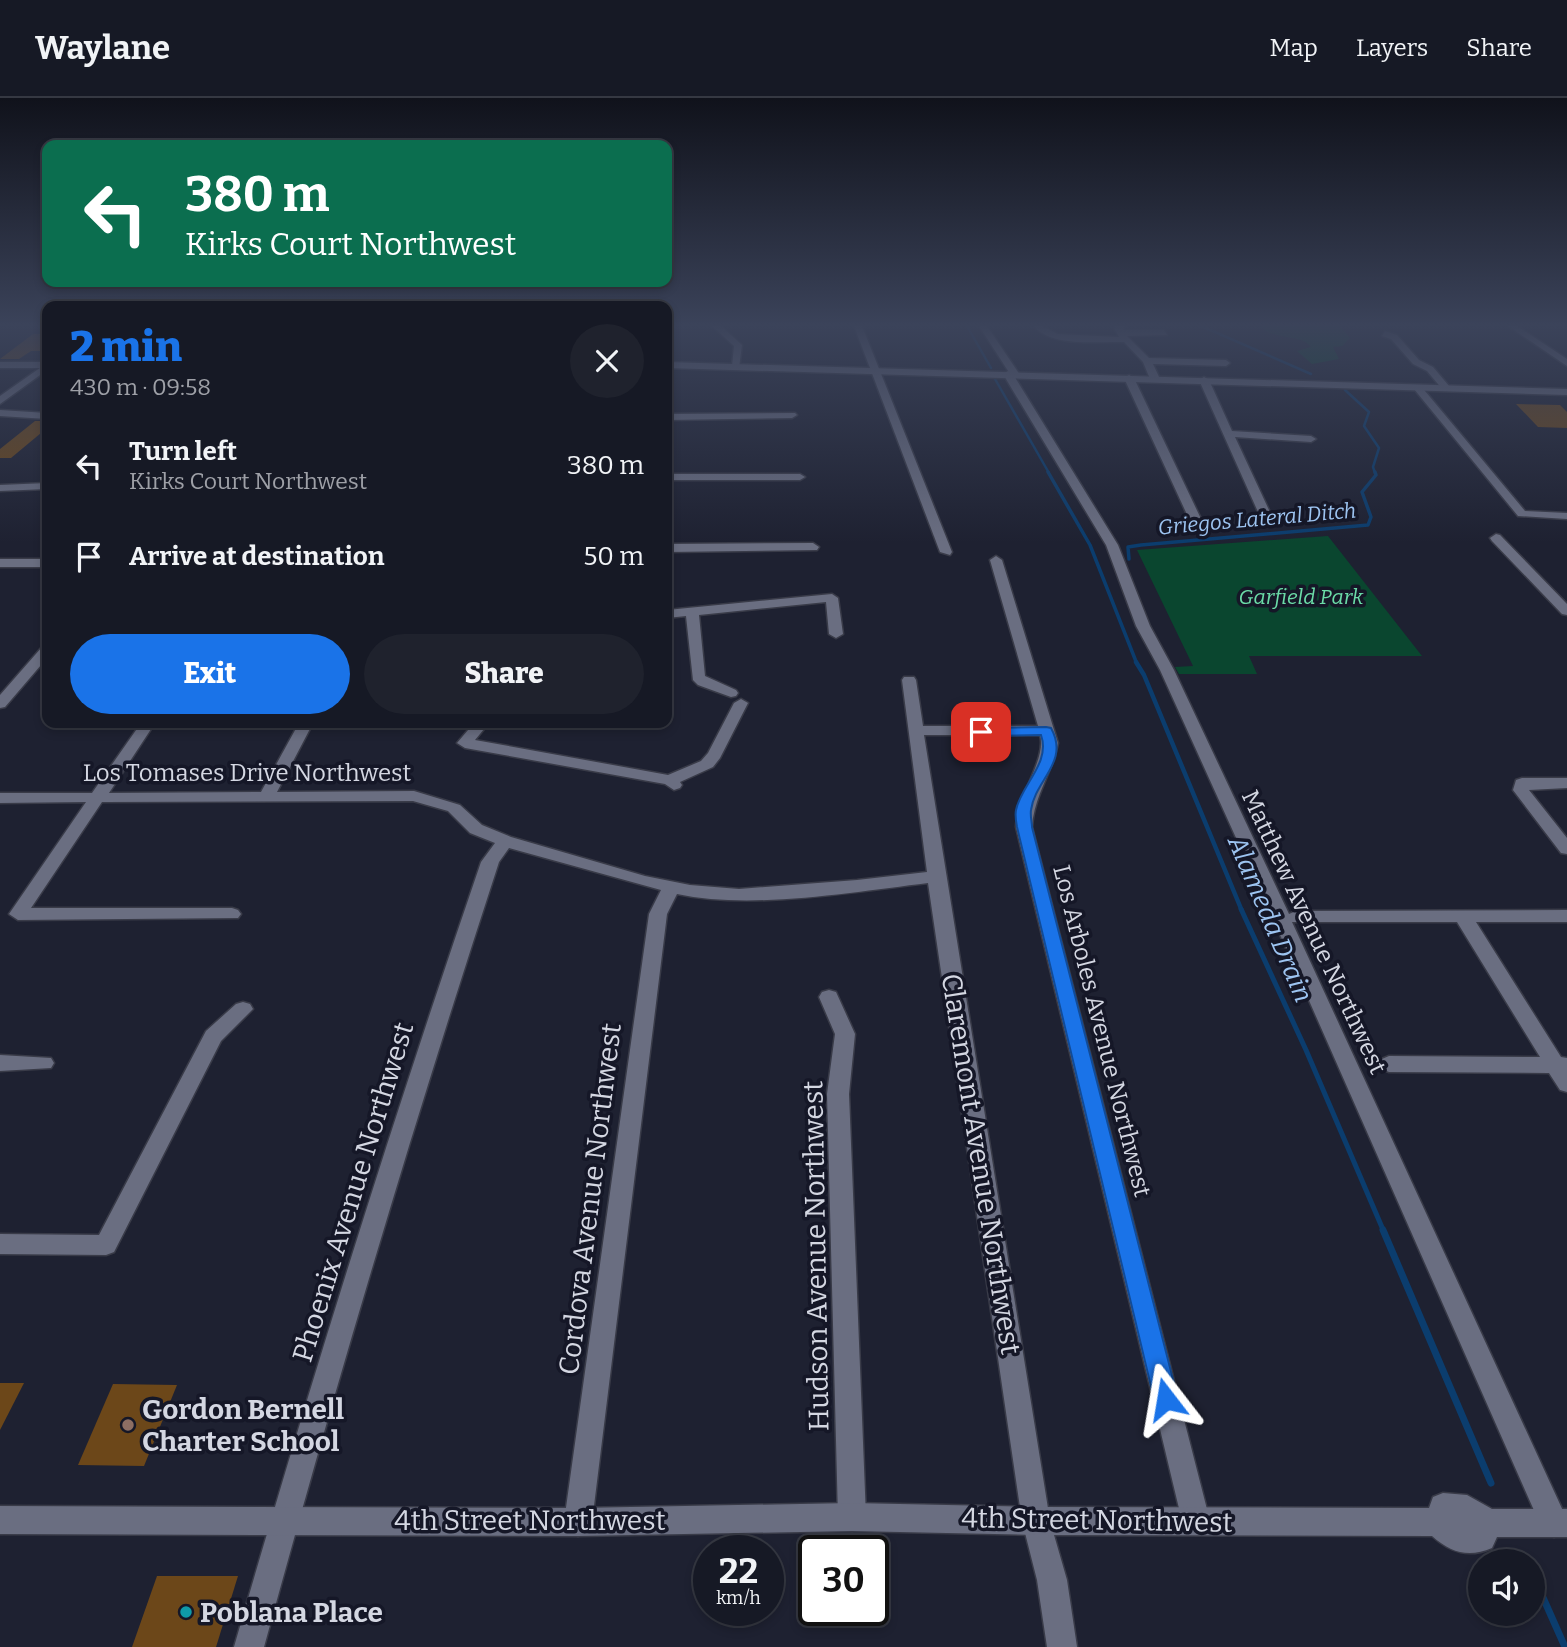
<!DOCTYPE html>
<html lang="en">
<head>
<meta charset="utf-8">
<style>
  body { margin:0; font-family:Bitter,serif; background:#1f222d; color:#f1f3f6; height:100vh; display:flex; flex-direction:column; font-size:26px; white-space:nowrap }
  * { box-sizing:border-box; margin:0 }
  p { font-size:23px; color:#9ea0a7 }
  .icon { flex:none; width:38px; height:38px; fill:none; stroke:currentColor; stroke-width:2; stroke-linecap:round; stroke-linejoin:round }
  .map { position:relative; flex:1; overflow:hidden }
  .drawer { position:absolute; left:42px; top:203px; width:630px; height:427px; display:flex; flex-direction:column; background:#161925; border-radius:14px; box-shadow:0 4px 10px #0003,0 0 0 2px #353842 }
  .drawer>* { flex:none }
  .hud { position:absolute; left:42px; top:42px; width:630px; height:147px; border-radius:14px; box-shadow:0 4px 10px #0003,0 0 0 2px #353842; background:#0b6e4f; color:#fff; overflow:hidden }
  .tools { position:absolute; left:1468px; top:1451px; display:grid; gap:14px }
  .tools a { display:grid; place-items:center; width:77px; height:77px; border-radius:50%; background:#161925; box-shadow:0 4px 10px #0003,0 0 0 2px #353842; font-size:35px }
  .speed { position:absolute; left:693px; top:1437px; display:flex; gap:14px; font-size:35px; font-weight:700; text-align:center }
  .speed>* { display:grid; place-content:center; width:91px; height:91px; border-radius:50%; background:#161925; box-shadow:0 4px 10px #0003,0 0 0 2px #353842; line-height:1 }
  .speed small { font-size:18px; font-weight:400 }
  .speed .limit { border:4px solid #111; border-radius:10px; background:#fff; color:#111 }
  .pin { position:absolute; display:grid; place-items:center; width:60px; height:60px; color:#fff; margin:-30px; border-radius:14px; box-shadow:0 4px 10px #0006 }
  .me { position:absolute; width:77px; margin:-38px; rotate:346deg; stroke-linejoin:round; filter:drop-shadow(0 0 5px #0008) }
  .turn { display:flex; align-items:center; gap:24px; height:147px; padding:0 28px; font-size:32px }
  .turn .icon { width:91px; height:91px; stroke-width:2.5 }
  .turn b { display:block; font-size:49px; line-height:60px }
  .round { display:grid; place-items:center; flex:none; width:74px; height:74px; border-radius:37px; background:#1f222d }
  .summary { display:flex; align-items:center; justify-content:space-between; height:119px; padding:0 28px }
  h1 { font-size:42px; font-weight:800; line-height:52px; color:#1a73e8 }
  .cta { display:flex; gap:14px; margin-top:auto; padding:14px 28px }
  .cta a { flex:1; height:80px; border-radius:42px; background:#1a73e8; color:#fff; font-size:28px; font-weight:800; line-height:80px; text-align:center }
  .cta a+a { background:#1f222d; color:#f1f3f6 }
  ul { padding:0; list-style:none }
  li { display:flex; align-items:center; gap:21px; height:91px; padding:0 28px }
  li div { flex:1 }
  li b { display:block; font-size:26px }
  li em { font-style:normal }
  header { display:flex; align-items:center; gap:42px; box-sizing:border-box; height:98px; padding:0 35px; background:#161925; border-bottom:2px solid #353842 }
  header strong { font-size:33px }
  nav { display:flex; gap:38px; margin-inline-start:auto; font-size:24px }
  .map>svg:first-child { display:block }
  .green { fill:#0a462f }
  .lines { fill:none; stroke-linecap:round; stroke-linejoin:round }
  .stream-far4 { stroke:#0b3d6e; stroke-width:2.5 }
  .stream-far3 { stroke:#0b3d6e; stroke-width:3.5 }
  .stream-far2 { stroke:#0b3d6e; stroke-width:4.5 }
  .stream-far1 { stroke:#0b3d6e; stroke-width:5 }
  .stream { stroke:#0b3d6e; stroke-width:7 }
  .building { fill:#6c4719 }
  .minor-casing { stroke:#393b48; stroke-width:3 }
  .tertiary-casing { stroke:#393b48; stroke-width:3 }
  .secondary-casing { stroke:#393b48; stroke-width:3 }
  .minor { fill:#6a6e81; fill-rule:evenodd }
  .tertiary { fill:#6a6e81; fill-rule:evenodd }
  .secondary { fill:#6a6e81; fill-rule:evenodd }
  .route { fill:#1a73e8; stroke:#114b97; stroke-width:2 }
  .education-dot { fill:#8d6e63; stroke:#151727; stroke-width:2.5 }
  .culture-dot { fill:#0f9aa8; stroke:#151727; stroke-width:2.5 }
  .labels { text-anchor:middle; dominant-baseline:central; stroke-width:7; stroke-linejoin:round; paint-order:stroke }
  .far-water-label { font-size:21px; font-style:italic; fill:#9dc4f1; stroke:#151727 }
  .far-park-label { font-size:21px; font-style:italic; fill:#6bdca8; stroke:#151727 }
  .street-label { font-size:24px; fill:#d4d7e2; stroke:#151727 }
  .water-label { font-size:26px; font-style:italic; fill:#9dc4f1; stroke:#151727 }
  .near-street-label { font-size:28px; fill:#d4d7e2; stroke:#151727 }
  .near-poi-label { font-size:28px; font-weight:bold; fill:#d4d7e2; stroke:#151727; text-anchor:start }
</style>
</head>
<body>
<header>
<strong>Waylane</strong>
<nav><a>Map</a><a>Layers</a><a>Share</a></nav>
</header>
<div class="map">
<svg width="1567" height="1549" viewBox="0 0 1567 1549">
  <rect width="100%" height="100%" fill="#1e2131"/>
  <g class="green">
    <path d="M1260 228H1340L1350 240 1342 248 1333 249 1339 261 1312 266 1297 253 1311 249C1300 235 1274 243 1260 228Z"/>
    <path d="M1328 438 1422 558H1249L1257 576H1179L1175 569 1193 568 1137 452Z"/>
  </g>
  <g class="lines">
    <g class="stream-far4">
      <path d="M967 228 991 270"/>
      <path d="M1201 228 1311 276"/>
      <path d="M995 281 1049 375"/>
      <path d="M1345 292 1369 314 1364 328 1379 350 1373 369 1375 375"/>
    </g>
    <g class="stream-far3">
      <path d="M1048 374 1090 447 1137 566"/>
      <path d="M1129 461 1128 449 1141 447 1368 427 1371 419 1362 394 1376 377 1375 374"/>
    </g>
    <path class="stream-far2" d="M1136 564 1144 577 1242 813"/>
    <path class="stream-far1" d="M1241 811 1306 952 1384 1134"/>
    <g class="stream">
      <path d="M1383 1132 1491 1385"/>
      <path d="M1533 1477 1565 1549"/>
    </g>
  </g>
  <g class="building">
    <path d="M33 236H47V253H31L19 261H0Z"/>
    <path d="M1516 306 1560 307 1567 314V330L1538 329Z"/>
    <path d="M35 323H47V330L11 360H0V351Z"/>
    <path d="M0 1285H24L0 1332Z"/>
    <path d="M113 1286 177 1287 144 1368 78 1367Z"/>
    <path d="M157 1478H238L216 1549H132Z"/>
  </g>
  <g class="lines">
    <defs>
      <g id="minor">
        <path d="M712 228H721L742 247 739 270 732 268 734 248Z"/>
        <path d="M854 228H862L952 454 950 457 940 454Z"/>
        <path d="M1033 228H1042L1058 236 1119 239 1114 230 1116 228H1125L1123 232H1164L1167 237 1127 238 1149 260 1226 262 1230 265 1226 268 1153 266 1160 281 1155 284 1150 281 1143 264 1124 244C1096 243 1054 250 1033 228Z"/>
        <path d="M1385 233 1397 237 1419 262 1433 269 1449 288V292H1443L1427 273 1413 266 1391 241 1382 238Z"/>
        <path d="M1008 273 1013 276 1118 447 1150 528 1174 572 1289 816 1296 813 1567 812V824H1476L1561 959 1567 960V994L1560 992 1549 975 1389 974 1382 971 1379 966 1382 961 1389 958 1540 959 1457 824H1292L1564 1415 1567 1422 1564 1435 1554 1439 1544 1435 1281 839 1160 572 1136 528 1106 447 1003 276Z"/>
        <path d="M1129 277 1134 280 1202 423 1200 425 1190 423 1124 280Z"/>
        <path d="M1204 279 1209 282 1232 333 1311 338 1316 341 1311 344 1235 339 1275 425 1273 427 1263 425 1199 282Z"/>
        <path d="M1414 287H1420L1525 413 1567 415V421L1518 418 1414 291Z"/>
        <path d="M795 315 797 317 792 320 667 322V316Z"/>
        <path d="M667 376H800L805 379 800 382H667Z"/>
        <path d="M47 385V391L0 393V387Z"/>
        <path d="M1496 436 1500 437 1567 506V517L1562 516 1492 443 1490 440Z"/>
        <path d="M813 445 819 449 817 452 667 454V446Z"/>
        <path d="M996 458 1002 462 1058 645C1052 675 1034 698 1032 729L1210 1423 1206 1433 1196 1437 1186 1433 1182 1423 1016 729C1017 699 1047 660 1040 637H924L1050 1423 1067 1482 1077 1549H1047L1037 1482 1022 1423 928 785C853 794 751 812 677 796L667 816 592 1424 588 1434 578 1438 568 1434 564 1424 649 816 661 792 509 750 499 764C414 1024 336 1285 264 1549H234C310 1285 392 1024 481 764L495 745 470 735 448 713 413 703 102 704 31 810H232L238 812 241 816 238 820 18 822 9 816 86 704 0 705V695H92L141 625H155L109 695 261 694 299 625H313L277 694 414 693 460 707 482 727 511 739 645 778 690 787 739 791 857 782 927 774 902 582 904 579H914L916 582 923 628H1038L990 462Z"/>
        <rect x="0" y="461" width="47" height="8"/>
        <path d="M832 496 838 500 843 536 836 540 829 536 826 504 699 517 705 578 736 592 738 595 736 598 731 599 698 587 693 582 686 518 667 520V512Z"/>
        <path d="M741 601 748 605 720 660 713 669 680 684 682 687 680 690 674 692 665 686 465 650 457 645 474 625H489L475 642 668 677 701 663 708 655 734 605Z"/>
        <path d="M1522 680H1567V690L1529 692 1567 740V756L1561 755 1513 692 1516 682Z"/>
        <path d="M829 892 836 894 855 936 849 996 866 1419 862 1429 852 1433 842 1429 838 1419 827 996 835 936 819 899 822 894Z"/>
        <path d="M243 904 250 906 253 911 221 943 114 1154 106 1157 0 1156V1136L99 1137 206 933 236 906Z"/>
        <path d="M0 957 51 960 54 965 51 970 0 973Z"/>
      </g>
      <g id="tertiary">
        <path d="M979 228H987L1020 277 1018 279H1012Z"/>
        <path d="M47 265V272L0 306V298Z"/>
        <path d="M0 312 47 315V321L0 318Z"/>
      </g>
      <g id="secondary">
        <path d="M1508 228H1517L1567 261V268Z"/>
        <rect x="0" y="264" width="47" height="6"/>
        <path d="M667 264 1567 291V297L667 270Z"/>
        <path d="M47 548V560L5 609 0 610V597L42 549Z"/>
        <path d="M1443 1395 1467 1397 1492 1411H1567V1439H1497L1492 1450C1469 1460 1451 1455 1432 1438L1036 1437 852 1433 578 1438 0 1436V1408L578 1410 852 1405 1036 1409 1429 1410 1433 1399Z"/>
      </g>
    </defs>
    <use href="#minor" class="minor-casing"/>
    <use href="#tertiary" class="tertiary-casing"/>
    <use href="#secondary" class="secondary-casing"/>
    <use href="#minor" class="minor"/>
    <use href="#tertiary" class="tertiary"/>
    <use href="#secondary" class="secondary"/>
  </g>
  <linearGradient id="sky" x2="0" y2="1"><stop stop-color="#10121b"/><stop offset="0.51" stop-color="#3b435a"/><stop offset="1" stop-color="#3b435a" stop-opacity="0"/></linearGradient>
  <rect width="1567" height="445" fill="url(#sky)"/>
  <path class="route" d="M1046 629 1051 630C1070 664 1035 682 1031 712 1030 718 1032 724 1032 729L1178 1301 1175 1309 1166 1313 1158 1309 1154 1301 1017 729C1016 724 1015 717 1016 712 1021 687 1051 665 1041 637L981 638 974 634 981 630Z"/>
  <circle class="education-dot" cx="128" cy="1327" r="7"/>
  <circle class="culture-dot" cx="186" cy="1514" r="7"/>
  <g class="labels">
    <g class="far-water-label">
      <text transform="translate(1257 421) rotate(-5)">Griegos Lateral Ditch</text>
    </g>
    <g class="far-park-label">
      <text x="1301" y="499">Garfield Park</text>
    </g>
    <g class="street-label">
      <text x="247" y="675">Los Tomases Drive Northwest</text>
      <text transform="translate(1314 834) rotate(65)">Matthew Avenue Northwest</text>
      <text transform="translate(1102 933) rotate(76)">Los Arboles Avenue Northwest</text>
    </g>
    <g class="water-label">
      <text transform="translate(1270 821) rotate(67)">Alameda Drain</text>
    </g>
    <g class="near-street-label">
      <text transform="translate(981 1066) rotate(81)">Claremont Avenue Northwest</text>
      <text transform="translate(353 1094) rotate(-73)">Phoenix Avenue Northwest</text>
      <text transform="translate(590 1101) rotate(-83)">Cordova Avenue Northwest</text>
      <text transform="translate(816 1158) rotate(-91)">Hudson Avenue Northwest</text>
      <text x="530" y="1422">4th Street Northwest</text>
      <text transform="translate(1097 1422) rotate(1)">4th Street Northwest</text>
    </g>
    <g class="near-poi-label">
      <text x="142" y="1311">Gordon Bernell<tspan x="142" dy="32">Charter School</tspan></text>
      <text x="200" y="1514">Poblana Place</text>
    </g>
  </g>
</svg>
<div class="tools">
<a><svg class="icon" aria-label="sound" viewBox="0 0 24 24"><path d="M4 9h4l5-4v14l-5-4H4zM17 9q2 3 0 6"/></svg></a>
</div>
<div class="speed"><div>22<small>km/h</small></div><div class="limit">30</div></div>
<div class="pin" style="left:981px;top:634px;background:#d93025"><svg class="icon" aria-label="arrive" viewBox="0 0 24 24"><path d="M6 21V4h12l-3 4 3 4H6"/></svg></div>
<svg class="me" style="left:1166px;top:1301px" viewBox="-20 -20 40 40"><path d="M0-17L14 15 0 8-14 15z" fill="#1a73e8" stroke="#fff" stroke-width="4"/></svg>
<div class="hud">
<div class="turn"><svg class="icon" aria-label="left" viewBox="0 0 24 24"><path d="M17 20v-9H6M10 6l-5 5 5 5"/></svg><div><b>380 m</b>Kirks Court Northwest</div></div>
</div>
<section class="drawer">
<div class="summary"><div><h1>2 min</h1><p>430 m · 09:58</p></div><a class="round"><svg class="icon" aria-label="close" viewBox="0 0 24 24"><path d="M6 6l12 12M18 6L6 18"/></svg></a></div>
<ul>
<li><svg class="icon" aria-label="left" viewBox="0 0 24 24"><path d="M17 20v-9H6M10 6l-5 5 5 5"/></svg><div><b>Turn left</b><p>Kirks Court Northwest</p></div><em>380 m</em></li>
<li><svg class="icon" aria-label="arrive" viewBox="0 0 24 24"><path d="M6 21V4h12l-3 4 3 4H6"/></svg><div><b>Arrive at destination</b></div><em>50 m</em></li>
</ul>
<div class="cta"><a>Exit</a><a>Share</a></div>
</section>
</div>
</body>
</html>
